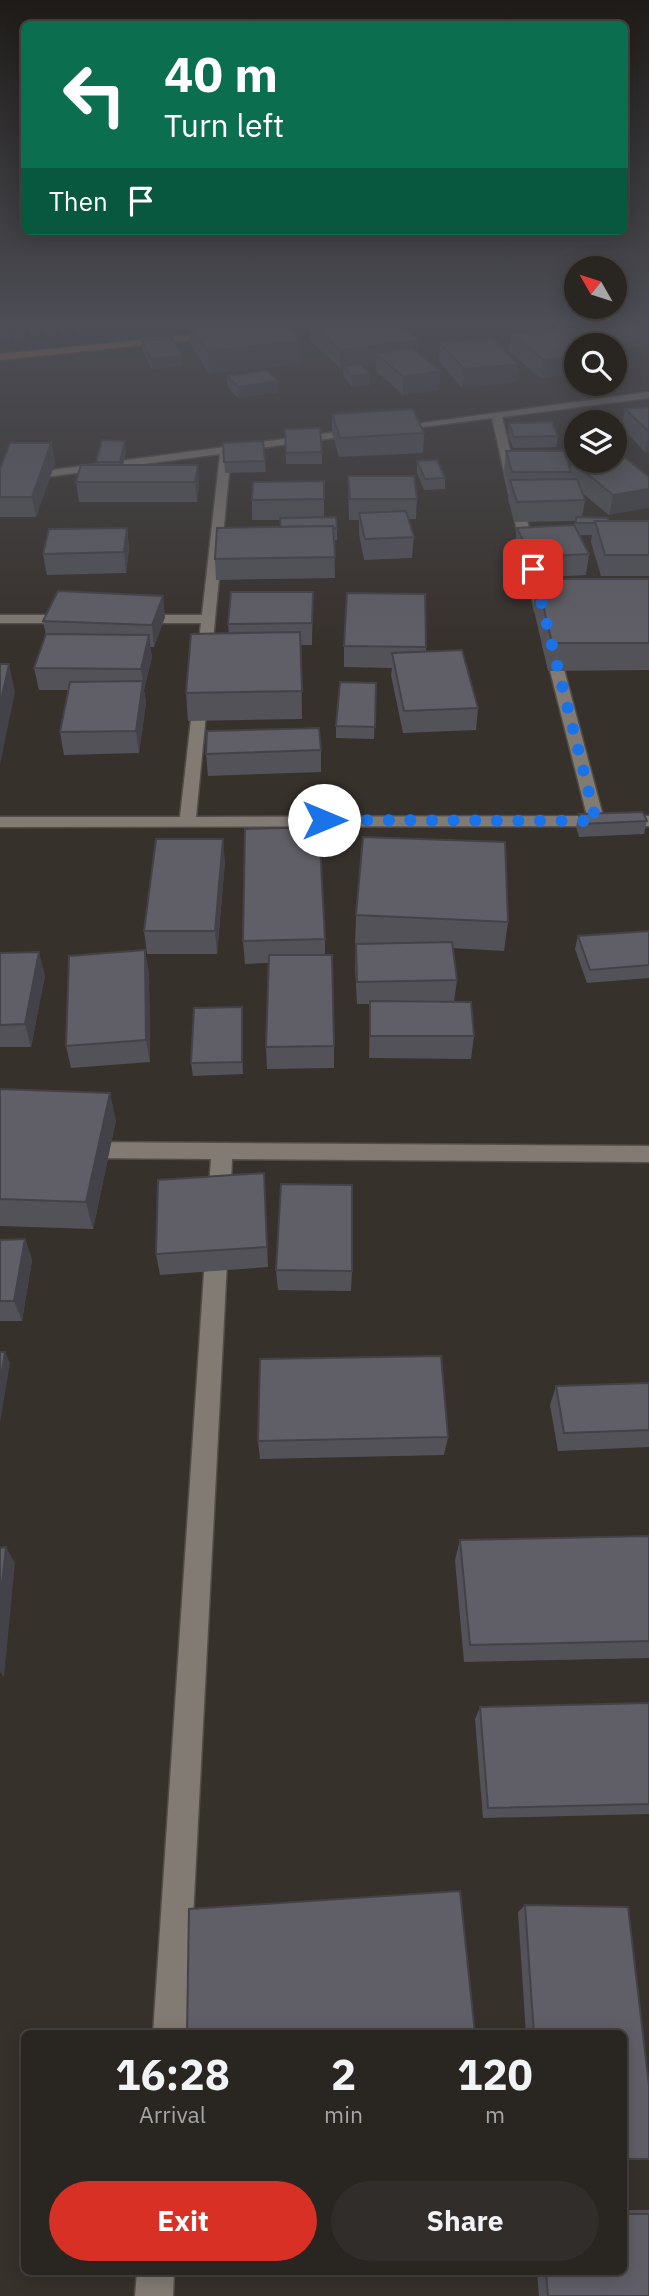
<!DOCTYPE html>
<html lang="en">
<head>
<meta charset="utf-8">
<style>
  body { margin:0; font-family:"IBM Plex Sans",sans-serif; background:#312d2a; color:#f1f3f6; height:100vh; display:flex; flex-direction:column; font-size:26px; white-space:nowrap }
  * { box-sizing:border-box; margin:0 }
  p { font-size:23px; color:#a5a5a5 }
  .icon { flex:none; width:38px; height:38px; fill:none; stroke:currentColor; stroke-width:2; stroke-linecap:round; stroke-linejoin:round }
  .map { position:relative; flex:1; overflow:hidden }
  .drawer { position:absolute; left:21px; top:2030px; width:606px; height:245px; display:flex; flex-direction:column; background:#292521; border-radius:10px; box-shadow:0 4px 18px #0003,0 0 0 2px #45423f }
  .drawer>* { flex:none }
  .banner { position:absolute; left:21px; top:21px; width:607px; height:214px; border-radius:10px; box-shadow:0 4px 18px #0003,0 0 0 2px #45423f; background:#0b6e4f; color:#fff; overflow:hidden }
  .needle { width:46px; rotate:309deg }
  .controls { position:absolute; left:564px; top:256px; display:grid; gap:14px }
  .controls a { display:grid; place-items:center; width:63px; height:63px; border-radius:50%; background:#292521; box-shadow:0 4px 18px #0003,0 0 0 2px #45423f; font-size:35px }
  .pin { position:absolute; display:grid; place-items:center; width:60px; height:60px; color:#fff; margin:-30px; border-radius:14px; box-shadow:0 4px 10px #0006 }
  .me { position:absolute; width:77px; margin:-38px; rotate:90deg; stroke-linejoin:round; filter:drop-shadow(0 0 5px #0008) }
  .turn { display:flex; align-items:center; gap:24px; height:147px; padding:0 28px; font-size:32px }
  .turn .icon { width:91px; height:91px; stroke-width:2.5 }
  .turn b { display:block; font-size:49px; line-height:60px }
  .then { display:flex; align-items:center; height:66px; padding:0 28px; background:#0003; gap:14px; font-size:26px }
  .eta { display:flex; justify-content:space-evenly; align-items:center; height:119px; text-align:center }
  .eta b { font-size:42px; font-weight:800; line-height:49px }
  .action { display:flex; gap:14px; margin-top:auto; padding:14px 28px }
  .action a { flex:1; height:80px; border-radius:42px; background:#d93025; color:#fff; font-size:28px; font-weight:800; line-height:80px; text-align:center }
  .action a+a { background:#312d2a; color:#f1f3f6 }
  .map>svg:first-child { display:block }
  .lines { fill:none; stroke-linecap:round; stroke-linejoin:round }
  .major-tunnel { stroke:#544e49; stroke-width:10; stroke-dasharray:10 5; stroke-linecap:butt }
  .minor-casing { stroke:#524d49; stroke-width:3 }
  .major-casing { stroke:#524d49; stroke-width:3 }
  .minor { fill:#827b74; fill-rule:evenodd }
  .major { fill:#c9824c; fill-rule:evenodd }
  .wall { fill:#535259 }
  .shaded-wall { fill:#434248 }
  .building { fill:#605f67; stroke:#434248; stroke-width:2 }
  .route { stroke:#1a73e8; stroke-width:12; stroke-dasharray:0 21.6 }
</style>
</head>
<body>
<div class="map">
<svg width="649" height="2296" viewBox="0 0 649 2296">
  <rect width="100%" height="100%" fill="#37312c"/>
  <g class="lines">
    <path class="major-tunnel" d="M0 336 94 326"/>
    <defs>
      <g id="minor">
        <path d="M649 392V398L502 417 549 611 542 615 535 611 492 418 391 431 386 428Z"/>
        <path d="M359 429 363 430V434L231 452 211 661 204 665 197 661 201 623H137L130 619 137 615H202L220 454 0 483V477Z"/>
        <path d="M0 615H70L77 619 70 623H0Z"/>
        <path d="M545 640 557 643 603 816H649V826L0 827V817H180L194 693 201 689 208 693 196 817 587 816 543 643Z"/>
        <path d="M81 1142 649 1146V1162L232 1159 230 1203 227 1209 219 1212 211 1209 208 1203 211 1159 81 1158 74 1156 70 1150 74 1144Z"/>
        <path d="M217 1234 225 1236 228 1243 187 2034H153L206 1243 209 1236Z"/>
        <path d="M137 2272H174L173 2296H135Z"/>
      </g>
      <g id="major">
        <path d="M270 326H298L260 333 255 330Z"/>
        <path d="M220 332 217 337 0 360V354Z"/>
      </g>
    </defs>
    <use href="#minor" class="minor-casing"/>
    <use href="#major" class="major-casing"/>
    <use href="#minor" class="minor"/>
    <use href="#major" class="major"/>
  </g>
  <g class="wall">
    <path d="M188 326H288L301 364 209 374 189 342Z"/>
    <path d="M310 326H402L418 352 440 371 439 390 403 395 376 371V364L362 365 370 385 352 387 343 376V368H340L310 340Z"/>
    <path d="M590 326H649V344L636 347Z"/>
    <path d="M511 334 581 345 541 378 509 352Z"/>
    <path d="M142 341 182 356V366L152 369 143 351Z"/>
    <path d="M440 343 518 364 516 382 462 388 439 361Z"/>
    <path d="M227 376 278 381V392L238 398 227 386Z"/>
    <path d="M649 407V452H645L622 428 625 409Z"/>
    <path d="M332 414 424 433 423 453 339 457 332 433Z"/>
    <path d="M509 423 558 436 556 447 513 448 508 434Z"/>
    <path d="M285 429 322 452V464H286Z"/>
    <path d="M51 443 55 463 36 517H0V469Z"/>
    <path d="M223 443 265 461 266 472 225 473Z"/>
    <path d="M506 451 570 470 572 461 649 477 609 515 581 492 585 500 582 517 609 521H649V576H601L591 542 592 535H579L589 554 586 575 528 578 515 549 517 528 574 526 575 521 515 522 508 500 509 492 504 471Z"/>
    <path d="M126 452 123 465H198L199 485 197 502H79L76 482 96 465V462Z"/>
    <path d="M417 461 445 478V489L424 490 417 473Z"/>
    <path d="M348 476 417 499 416 519H408L414 537 412 558 364 560 359 534V520H349Z"/>
    <path d="M324 481V518L337 528V540H334L335 578 216 580 215 559 281 527 280 520H252V500Z"/>
    <path d="M127 528 129 548 126 573 47 575 43 554Z"/>
    <path d="M537 579H649V670L548 671 533 606Z"/>
    <path d="M313 592 312 645H301L302 719 188 721 186 693 229 633 228 624Z"/>
    <path d="M425 594 426 652 478 708 476 730 403 733 391 675 392 668 344 667V646Z"/>
    <path d="M165 617 154 647H150L152 657 144 690 146 703 139 753 64 755 60 732 69 690H39L34 668 46 635 43 621Z"/>
    <path d="M376 683 374 739 336 738V726Z"/>
    <path d="M321 750V772L208 776 206 754Z"/>
    <path d="M579 814 647 821 644 834 579 837 576 827Z"/>
    <path d="M225 861 217 954H147L144 931Z"/>
    <path d="M356 915 508 922 504 951 452 948 457 980 454 1002 474 1036 471 1059 369 1058 370 1004H357L355 967 356 944H367H355Z"/>
    <path d="M649 931V978L587 983 575 949 578 936Z"/>
    <path d="M325 939V955L334 1046V1068L267 1069 266 1047 268 963 245 964 243 941Z"/>
    <path d="M0 953 45 975 31 1047H0Z"/>
    <path d="M149 972 150 1062 71 1068 66 1046Z"/>
    <path d="M243 1020V1074L193 1076 191 1063Z"/>
    <path d="M0 1089 116 1120 93 1229 0 1226Z"/>
    <path d="M265 1195 268 1267 160 1275 156 1254Z"/>
    <path d="M25 1239 32 1260 22 1321H0V1240Z"/>
    <path d="M276 1270 352 1271 351 1291 278 1290Z"/>
    <path d="M649 1383V1447L558 1451 550 1405 556 1386Z"/>
    <path d="M448 1437 444 1455 260 1459 258 1441Z"/>
    <path d="M649 1536V1658L464 1662 455 1560 460 1540Z"/>
    <path d="M649 1703V1814L483 1818 475 1719 480 1707Z"/>
    <path d="M525 1905 623 2034H526L518 1912Z"/>
    <path d="M623 2210H649V2296H539L537 2272H623Z"/>
  </g>
  <g class="shaded-wall">
    <path d="M649 327V344L636 347 639 329Z"/>
    <path d="M419 340 418 358 376 353V364L345 368 343 366V368H340V350Z"/>
    <path d="M300 341 301 364 209 374 208 351Z"/>
    <path d="M182 356V366L152 369 151 359Z"/>
    <path d="M576 356V374L541 378 544 360Z"/>
    <path d="M518 364 516 382 462 388 464 369Z"/>
    <path d="M440 371 439 390 403 395V377Z"/>
    <path d="M370 374V385L352 387V376Z"/>
    <path d="M278 381V392L238 398V387Z"/>
    <path d="M649 432V452H645Z"/>
    <path d="M125 441 126 452 121 474 120 462Z"/>
    <path d="M51 443 55 463 36 517 32 497Z"/>
    <path d="M198 465 199 485 197 502 195 482Z"/>
    <path d="M649 489V508L609 515 613 495Z"/>
    <path d="M127 528 129 548 126 573 124 552Z"/>
    <path d="M163 596 165 617 154 647 152 625Z"/>
    <path d="M149 635 152 657 144 690 146 703 139 753 136 731 143 682 141 669Z"/>
    <path d="M9 664 15 692 0 765V706Z"/>
    <path d="M223 839 225 861 217 954 215 931Z"/>
    <path d="M145 950 149 972 150 1062 146 1040Z"/>
    <path d="M39 952 45 975 31 1047 25 1024Z"/>
    <path d="M242 1007 243 1020V1074L242 1062Z"/>
    <path d="M110 1093 116 1120 93 1229 86 1202Z"/>
    <path d="M25 1239 32 1260 22 1321 14 1301Z"/>
    <path d="M5 1352 10 1363 0 1423V1383Z"/>
    <path d="M6 1547 15 1563 4 1677 0 1672V1601Z"/>
  </g>
  <g class="building">
    <path d="M191 326H288L300 341 208 351Z"/>
    <path d="M314 326H402L419 340 340 350Z"/>
    <path d="M632 326H649V327L639 329Z"/>
    <path d="M559 328 581 345H576V356L544 360 511 334Z"/>
    <path d="M172 338 182 356 151 359 142 341Z"/>
    <path d="M493 339 518 364 464 369 440 343Z"/>
    <path d="M412 348 440 371 403 377 376 353Z"/>
    <path d="M361 364 370 374 352 376 343 366Z"/>
    <path d="M267 370 278 381 238 387 227 376Z"/>
    <path d="M649 407V432L625 409Z"/>
    <path d="M413 409 424 433 340 438 332 414Z"/>
    <path d="M552 422 558 436 514 437 509 423Z"/>
    <path d="M320 428 322 452 286 453 285 429Z"/>
    <path d="M102 440 125 441 120 462H96Z"/>
    <path d="M263 441 265 461 224 462 223 443Z"/>
    <path d="M10 443H51L32 497H0V469Z"/>
    <path d="M506 451H564L571 472H512Z"/>
    <path d="M619 453 649 477V489L613 495 572 461 614 460V454Z"/>
    <path d="M437 460 445 478 425 479 417 461Z"/>
    <path d="M81 465H198L195 482H76Z"/>
    <path d="M348 476H414L417 499H350Z"/>
    <path d="M577 479 585 500 517 502 510 480Z"/>
    <path d="M324 481V499L252 500 253 482Z"/>
    <path d="M406 511 414 537 365 539 359 513Z"/>
    <path d="M336 517 337 528H334L333 526 281 527 280 518Z"/>
    <path d="M576 517 608 518 609 521H595L594 523H576Z"/>
    <path d="M595 521H649V555H605Z"/>
    <path d="M574 525 589 554 531 557 517 528Z"/>
    <path d="M333 526 335 557 215 559 217 528Z"/>
    <path d="M127 528 124 552 43 554 49 529Z"/>
    <path d="M537 579H649V643H552Z"/>
    <path d="M58 591 163 596 152 625 43 621Z"/>
    <path d="M231 592H313L312 623 228 624Z"/>
    <path d="M347 593 425 594 426 647 344 646Z"/>
    <path d="M300 632 302 691 186 693 191 634Z"/>
    <path d="M46 634 149 635 141 669 34 668Z"/>
    <path d="M462 650 478 708 404 711 392 653Z"/>
    <path d="M0 664H9L0 706Z"/>
    <path d="M143 681 136 731 60 732 70 682Z"/>
    <path d="M340 682 376 683 375 727 336 726Z"/>
    <path d="M319 728 321 750 206 754 207 731Z"/>
    <path d="M643 812 647 821 582 824 579 814Z"/>
    <path d="M319 827 325 939 243 941 245 829Z"/>
    <path d="M363 837 505 842 508 922 356 915Z"/>
    <path d="M156 839H223L215 931H144Z"/>
    <path d="M649 931V965L590 970 578 936Z"/>
    <path d="M452 942 457 980 357 982 356 944Z"/>
    <path d="M145 950 146 1040 66 1046 69 956Z"/>
    <path d="M39 952 25 1024 0 1025V953Z"/>
    <path d="M269 955H332L334 1046 266 1047Z"/>
    <path d="M370 1001 471 1002 474 1036H370Z"/>
    <path d="M242 1007V1062L191 1063 194 1008Z"/>
    <path d="M0 1089 110 1093 86 1202 0 1199Z"/>
    <path d="M264 1173 267 1247 156 1254 158 1180Z"/>
    <path d="M281 1184 352 1185V1271L276 1270Z"/>
    <path d="M25 1239 14 1301H0V1240Z"/>
    <path d="M0 1352H5L0 1383Z"/>
    <path d="M441 1356 448 1437 258 1441 260 1359Z"/>
    <path d="M649 1383V1430L564 1433 556 1386Z"/>
    <path d="M649 1536V1641L470 1645 460 1540Z"/>
    <path d="M6 1547 0 1601V1548Z"/>
    <path d="M649 1703V1804L488 1808 480 1707Z"/>
    <path d="M460 1891 475 2034H187L189 1909Z"/>
    <path d="M525 1905 628 1907 649 2086V2159H623V2034H534Z"/>
    <path d="M623 2214H649V2296H548L546 2272H623Z"/>
  </g>
  <linearGradient id="sky" x2="0" y2="1"><stop stop-color="#1e1b18"/><stop offset="0.5" stop-color="#4d4e56"/><stop offset="1" stop-color="#4d4e56" stop-opacity="0"/></linearGradient>
  <rect width="649" height="647" fill="url(#sky)"/>
  <g class="lines">
    <path class="route" d="M324 820 596 821 533 569"/>
  </g>
</svg>
<div class="controls">
<a><svg class="needle" viewBox="-14 -14 28 28"><path d="M0-13l5 13h-10z" fill="#e53935"/><path d="M0 13l5-13h-10z" fill="#a5a5a5"/></svg></a>
<a><svg class="icon" aria-label="search" viewBox="0 0 24 24"><circle cx="10" cy="10" r="6"/><path d="M15 15l6 6"/></svg></a>
<a><svg class="icon" aria-label="layers" viewBox="0 0 24 24"><path d="M12 4l9 5-9 5-9-5zM3 14l9 5 9-5"/></svg></a>
</div>
<div class="pin" style="left:533px;top:569px;background:#d93025"><svg class="icon" aria-label="arrive" viewBox="0 0 24 24"><path d="M6 21V4h12l-3 4 3 4H6"/></svg></div>
<svg class="me" style="left:324px;top:820px" viewBox="-20 -20 40 40"><circle r="19" fill="#fff"/><path d="M0-13L10 11 0 6-10 11z" fill="#1a73e8"/></svg>
<div class="banner">
<div class="turn"><svg class="icon" aria-label="left" viewBox="0 0 24 24"><path d="M17 20v-9H6M10 6l-5 5 5 5"/></svg><div><b>40 m</b>Turn left</div></div>
<div class="then">Then<svg class="icon" aria-label="arrive" viewBox="0 0 24 24"><path d="M6 21V4h12l-3 4 3 4H6"/></svg></div>
</div>
<section class="drawer">
<div class="eta">
<div><b>16:28</b><p>Arrival</p></div>
<div><b>2</b><p>min</p></div>
<div><b>120</b><p>m</p></div>
</div>
<div class="action"><a>Exit</a><a>Share</a></div>
</section>
</div>
</body>
</html>
